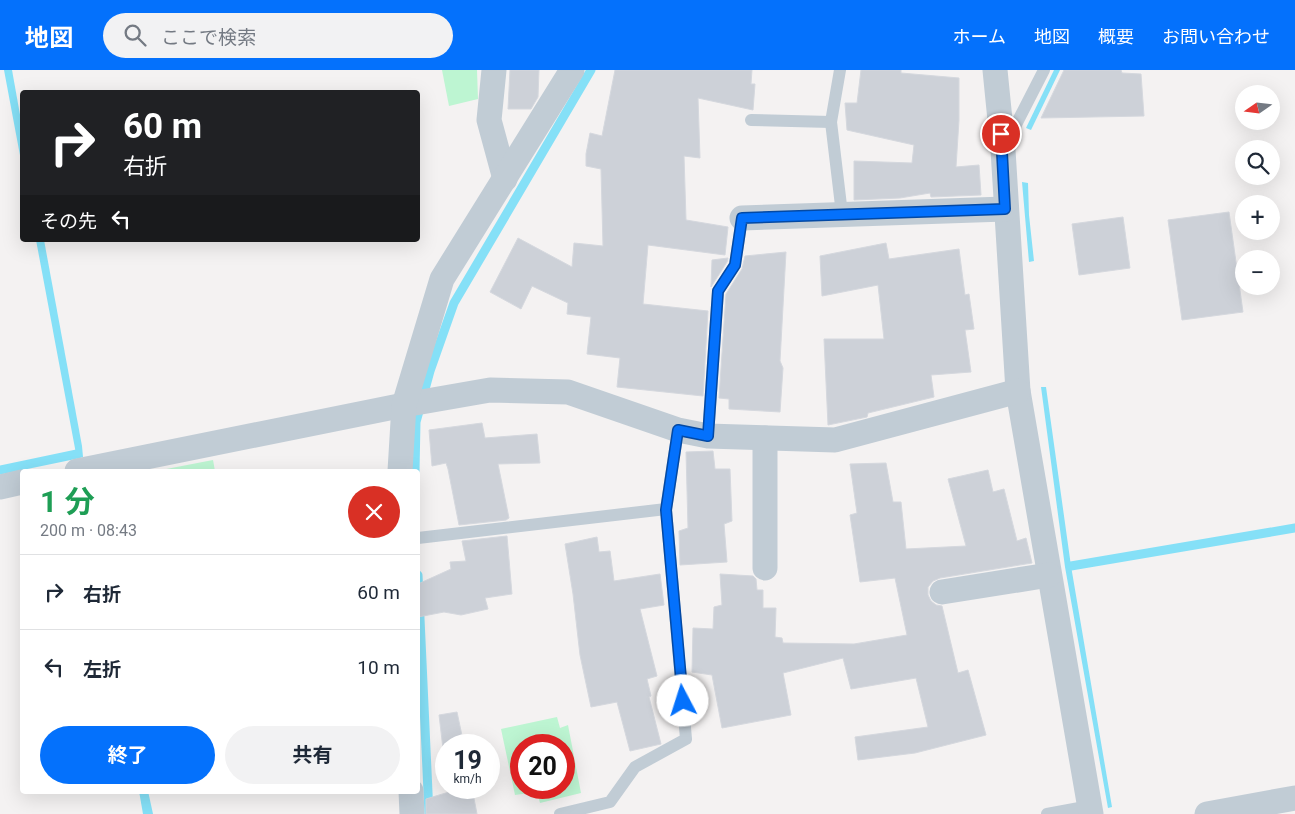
<!DOCTYPE html>
<html lang="ja">
<head>
<meta charset="utf-8">
<style>
  body { margin:0; font-family:Roboto,"Noto Sans JP",sans-serif; background:#f2f2f3; color:#1f2937; height:100vh; display:flex; flex-direction:column; font-size:19px; white-space:nowrap }
  * { box-sizing:border-box; margin:0 }
  p { font-size:16px; color:#747a83 }
  .icon { flex:none; width:28px; height:28px; fill:none; stroke:currentColor; stroke-width:2; stroke-linecap:round; stroke-linejoin:round }
  .map { position:relative; flex:1; overflow:hidden }
  .side { position:absolute; left:20px; top:399px; width:400px; height:325px; display:flex; flex-direction:column; background:#fff; border-radius:5px; box-shadow:0 5px 20px #0002 }
  .side>* { flex:none }
  .guide { position:absolute; left:20px; top:20px; width:400px; height:152px; border-radius:5px; box-shadow:0 5px 20px #0002; background:#202124; color:#fff; overflow:hidden }
  .needle { width:32px; rotate:256deg }
  .fabs { position:absolute; left:1235px; top:15px; display:grid; gap:10px }
  .fabs a { display:grid; place-items:center; width:45px; height:45px; border-radius:50%; background:#fff; box-shadow:0 5px 20px #0002; font-size:25px }
  .speed { position:absolute; left:435px; top:664px; display:flex; gap:10px; font-size:25px; font-weight:700; text-align:center }
  .speed>* { display:grid; place-content:center; width:65px; height:65px; border-radius:50%; background:#fff; box-shadow:0 5px 20px #0002; line-height:1 }
  .speed small { font-size:12px; font-weight:400 }
  .speed .limit { border:8px solid #d22; background:#fff; color:#111 }
  .pin { position:absolute; display:grid; place-items:center; width:42px; height:42px; color:#fff; margin:-21px; border:2px solid #fff; border-radius:50%; box-shadow:0 1px 5px #0007 }
  .me { position:absolute; width:55px; margin:-28px; rotate:355deg; stroke-linejoin:round; filter:drop-shadow(0 0 4px #0008) }
  .turn { display:flex; align-items:center; gap:18px; height:105px; padding:0 20px; font-size:22px }
  .turn .icon { width:65px; height:65px; stroke-width:2.5 }
  .turn b { display:block; font-size:35px; line-height:42px }
  .then { display:flex; align-items:center; height:48px; padding:0 20px; background:#0003; gap:10px; font-size:19px }
  .round { display:grid; place-items:center; flex:none; width:52px; height:52px; border-radius:26px; background:#f2f2f3 }
  .head { display:flex; align-items:center; justify-content:space-between; height:85px; padding:0 20px }
  h1 { font-size:30px; font-weight:700; line-height:38px; color:#1e9e55 }
  .button { display:flex; gap:10px; margin-top:auto; padding:10px 20px }
  .button a { flex:1; height:58px; border-radius:30px; background:#0471fc; color:#fff; font-size:20px; font-weight:700; line-height:58px; text-align:center }
  .button a+a { background:#f2f2f3; color:#1f2937 }
  ul { padding:0; list-style:none }
  li { display:flex; align-items:center; gap:15px; height:75px; padding:0 20px; border-top:1px solid #e0e1e3 }
  li div { flex:1 }
  li b { display:block; font-size:19px }
  li em { font-style:normal }
  header { display:flex; align-items:center; gap:30px; box-sizing:border-box; height:70px; padding:0 25px; background:#0471fc; color:#fff }
  header strong { font-size:24px }
  nav { display:flex; gap:28px; margin-inline-start:auto; font-size:18px }
  .search { width:350px; height:45px; background:#f2f2f3; display:flex; align-items:center; gap:12px; box-sizing:border-box; padding:0 18px; border-radius:28px; color:#747a83; font-size:19px }
  .map>svg:first-child { display:block }
  .green { fill:#bdf5d2; fill-rule:evenodd }
  .water { fill:#85e0f7 }
  .lines { fill:none; stroke-linecap:round; stroke-linejoin:round }
  .stream { stroke:#85e0f7; stroke-width:9 }
  .building { fill:#cdd1d8; stroke:#d5d8de }
  .lane { stroke:#c1ccd5; stroke-width:12 }
  .street { stroke:#c1ccd5; stroke-width:25 }
  .route-casing { stroke:#0349a4; stroke-width:12 }
  .route { stroke:#0471fc; stroke-width:9 }
</style>
</head>
<body>
<header>
<strong>地図</strong>
<div class="search"><svg class="icon" aria-label="search" viewBox="0 0 24 24"><circle cx="10" cy="10" r="6"/><path d="M15 15l6 6"/></svg>ここで検索</div>
<nav><a>ホーム</a><a>地図</a><a>概要</a><a>お問い合わせ</a></nav>
</header>
<div class="map">
<svg width="1295" height="744" viewBox="0 0 1295 744">
  <rect width="100%" height="100%" fill="#f4f2f2"/>
  <g class="green">
    <path d="M442 0H477L478 29 449 36Z"/>
    <path d="M213 390 215 401H156Z"/>
    <path d="M557 647 560 658 568 655 581 723 540 733 537 722 515 725 501 659ZM521 675H564V718H521Z"/>
  </g>
  <g class="water">
    <path d="M4 0H12L22 56V96Z"/>
    <path d="M1054 0H1060L1031 60 1026 58Z"/>
    <path d="M1022 112 1028 113 1029 145 1034 191 1029 192Z"/>
    <path d="M36 170H44L82 376 83 387 77 389Z"/>
    <path d="M1041 317H1046L1071 496 1112 737 1108 738 1065 497Z"/>
    <path d="M139 721H148L153 744H143Z"/>
  </g>
  <g class="lines">
    <g class="stream">
      <path d="M0 400 77 384"/>
      <path d="M415 401 416 352 430 301 454 233 591 0"/>
      <path d="M1071 496 1295 458"/>
      <path d="M418 505 429 744"/>
    </g>
  </g>
  <g class="building">
    <path d="M510 0H539L538 27 531 39H508Z"/>
    <path d="M615 0H752L751 14H755L753 40 698 28 700 88 684 86 686 150 728 157 725 185 648 175 643 234 708 241 703 326 617 317 620 288 587 284 591 247 567 244 568 233 532 216 521 239 490 222 518 168 572 197 574 173 603 176 601 99 586 96V84L590 63 602 66Z"/>
    <path d="M861 0H901V3L959 8V50L956 97 979 95 981 125 931 127 930 123 900 128 854 130V91L912 93 914 75 847 60 845 33H857Z"/>
    <path d="M1064 0H1121L1122 3 1141 4 1144 46 1041 48Z"/>
    <path d="M1229 142 1243 242 1182 250 1168 150Z"/>
    <path d="M1123 147 1130 198 1079 205 1072 154Z"/>
    <path d="M886 173 889 189 959 179 965 225 969 224 974 259 965 260 971 302 931 305 934 327 868 343 867 347 828 355 824 269H884L878 215 822 226 820 186Z"/>
    <path d="M786 182 780 291 783 298 780 342 729 339V329L719 328 726 224 742 199 745 186Z"/>
    <path d="M728 188 727 192 711 217 712 190Z"/>
    <path d="M482 353 485 368 537 364 540 393 498 394 509 448 506 450 459 455 448 399 446 393 432 396 429 360Z"/>
    <path d="M713 381 715 399H730L732 451 724 454 727 492 680 495 679 461 688 458 686 382Z"/>
    <path d="M886 393 893 432H901L906 479 966 476 948 409 988 400 993 422 1004 419 1017 471 1026 468 1032 493 940 508 933 511 928 517V525L931 531 936 535 942 536 958 603 968 600 986 665 915 683 858 690 855 667 928 657 916 608 851 619 843 588 783 603 791 645 722 658 712 605 692 602 693 558 713 559 714 537 722 535 720 504 753 506 756 509 757 520H763V538H776L775 567 782 568 783 573 854 574 907 565 895 508 860 512 850 445 857 443 850 394Z"/>
    <path d="M507 466 512 524 485 528 488 539 461 545 444 542 418 547V514L451 499 450 492 466 491 462 471Z"/>
    <path d="M597 467 599 482 610 481 614 511 660 504 664 535 640 539 657 606 647 609 651 626 649 627 661 674 630 681 617 632 591 637 580 585 573 524 565 474Z"/>
    <path d="M457 642 464 675H446V704L439 645Z"/>
    <path d="M448 718H472L477 744H426V729L449 722Z"/>
  </g>
  <g class="lines">
    <g class="lane">
      <path d="M840 0 831 52 842 144"/>
      <path d="M751 50 831 52"/>
      <path d="M1006 74 1044 0"/>
      <path d="M708 366 718 221 735 195 742 148"/>
      <path d="M418 468 666 439"/>
      <path d="M560 744 610 732 635 697 686 669 666 439 678 360"/>
      <path d="M1047 744 1090 736"/>
    </g>
    <g class="street">
      <path d="M494 0 489 50 505 109"/>
      <path d="M995 0 1003 80 1018 321 1091 744"/>
      <path d="M742 148 1005 139"/>
      <path d="M765 368V498"/>
      <path d="M77 401 404 335 490 320 568 322 678 360 708 366 835 370 1018 321"/>
      <path d="M400 401 404 335 442 209 572 0"/>
      <path d="M0 417 22 412"/>
      <path d="M942 522 1049 505"/>
      <path d="M411 721 412 744"/>
      <path d="M1207 744 1295 728"/>
    </g>
  </g>
  <g class="lines">
    <defs>
      <path id="route" d="M683 631 666 440 678 360 708 366 718 221 735 195 742 148 1005 139 1001 64"/>
    </defs>
    <use href="#route" class="route-casing"/>
    <use href="#route" class="route"/>
  </g>
</svg>
<div class="fabs">
<a><svg class="needle" viewBox="-14 -14 28 28"><path d="M0-13l5 13h-10z" fill="#e53935"/><path d="M0 13l5-13h-10z" fill="#747a83"/></svg></a>
<a><svg class="icon" aria-label="search" viewBox="0 0 24 24"><circle cx="10" cy="10" r="6"/><path d="M15 15l6 6"/></svg></a>
<a>+</a>
<a>−</a>
</div>
<div class="speed"><div>19<small>km/h</small></div><div class="limit">20</div></div>
<div class="pin" style="left:1001px;top:64px;background:#d93025"><svg class="icon" aria-label="arrive" viewBox="0 0 24 24"><path d="M6 21V4h12l-3 4 3 4H6"/></svg></div>
<svg class="me" style="left:683px;top:631px" viewBox="-20 -20 40 40"><circle r="19" fill="#fff"/><path d="M0-13L10 11 0 6-10 11z" fill="#0471fc"/></svg>
<div class="guide">
<div class="turn"><svg class="icon" aria-label="right" viewBox="0 0 24 24"><path d="M7 20v-9h11M14 6l5 5-5 5"/></svg><div><b>60 m</b>右折</div></div>
<div class="then">その先<svg class="icon" aria-label="left" viewBox="0 0 24 24"><path d="M17 20v-9H6M10 6l-5 5 5 5"/></svg></div>
</div>
<section class="side">
<div class="head"><div><h1>1 分</h1><p>200 m · 08:43</p></div><a class="round" style="background:#d93025;color:#fff"><svg class="icon" aria-label="close" viewBox="0 0 24 24"><path d="M6 6l12 12M18 6L6 18"/></svg></a></div>
<ul>
<li><svg class="icon" aria-label="right" viewBox="0 0 24 24"><path d="M7 20v-9h11M14 6l5 5-5 5"/></svg><div><b>右折</b></div><em>60 m</em></li>
<li><svg class="icon" aria-label="left" viewBox="0 0 24 24"><path d="M17 20v-9H6M10 6l-5 5 5 5"/></svg><div><b>左折</b></div><em>10 m</em></li>
</ul>
<div class="button"><a>終了</a><a>共有</a></div>
</section>
</div>
</body>
</html>
